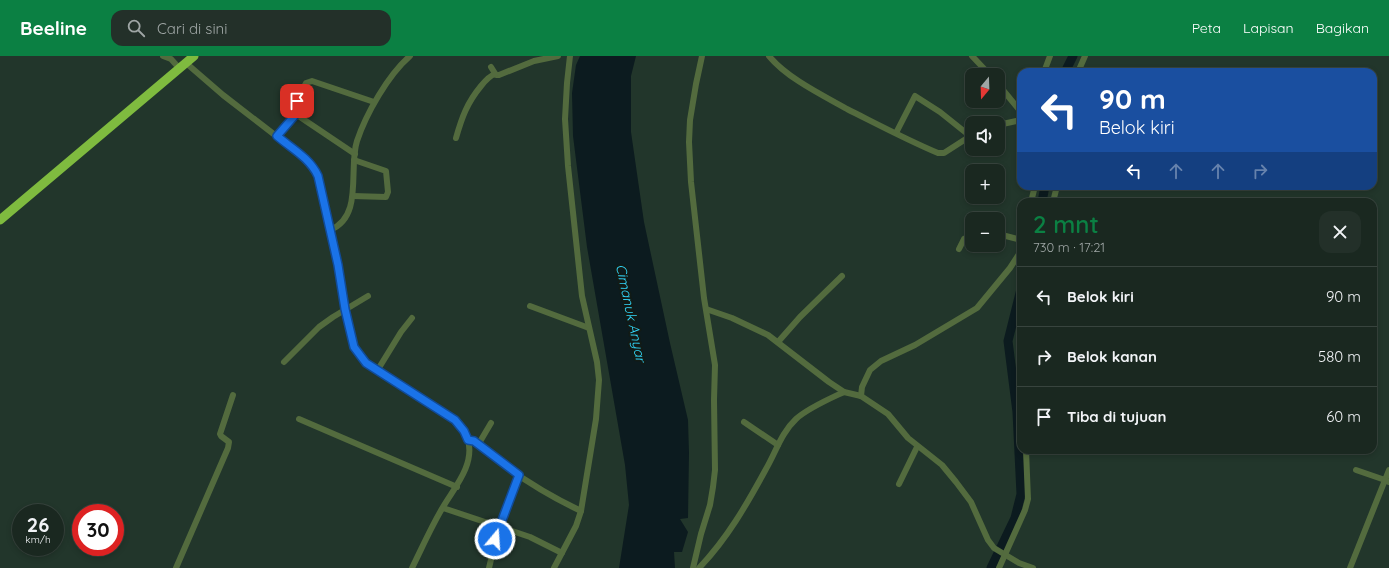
<!DOCTYPE html>
<html lang="id">
<head>
<meta charset="utf-8">
<style>
  body { margin:0; font-family:Quicksand,sans-serif; background:#233029; color:#f1f3f6; height:100vh; display:flex; flex-direction:column; font-size:15px; white-space:nowrap }
  * { box-sizing:border-box; margin:0 }
  p { font-size:13px; color:#9fa6a5 }
  .icon { flex:none; width:22px; height:22px; fill:none; stroke:currentColor; stroke-width:2; stroke-linecap:round; stroke-linejoin:round }
  .map { position:relative; flex:1; overflow:hidden }
  .details { position:absolute; left:1017px; top:142px; width:360px; height:256px; display:flex; flex-direction:column; background:#1a2820; border-radius:12px; box-shadow:0 2px 6px #0003,0 0 0 1px #38443e }
  .details>* { flex:none }
  .guide { position:absolute; left:1017px; top:12px; width:360px; height:122px; border-radius:12px; box-shadow:0 2px 6px #0003,0 0 0 1px #38443e; background:#1a4fa0; color:#fff; overflow:hidden }
  .needle { width:26px; rotate:199deg }
  .fabs { position:absolute; left:965px; top:12px; display:grid; gap:8px }
  .fabs a { display:grid; place-items:center; width:40px; height:40px; border-radius:8px; background:#1a2820; box-shadow:0 2px 6px #0003,0 0 0 1px #38443e; font-size:20px }
  .speed { position:absolute; left:12px; top:448px; display:flex; gap:8px; font-size:20px; font-weight:700; text-align:center }
  .speed>* { display:grid; place-content:center; width:52px; height:52px; border-radius:50%; background:#1a2820; box-shadow:0 2px 6px #0003,0 0 0 1px #38443e; line-height:1 }
  .speed small { font-size:10px; font-weight:400 }
  .speed .limit { border:6px solid #d22; background:#fff; color:#111 }
  .pin { position:absolute; display:grid; place-items:center; width:34px; height:34px; color:#fff; margin:-17px; border-radius:8px; box-shadow:0 2px 6px #0006 }
  .me { position:absolute; width:44px; margin:-22px; rotate:18deg; stroke-linejoin:round; filter:drop-shadow(0 0 3px #0008) }
  .turn { display:flex; align-items:center; gap:14px; height:84px; padding:0 16px; font-size:18px }
  .turn .icon { width:52px; height:52px; stroke-width:2.5 }
  .turn b { display:block; font-size:28px; line-height:34px }
  .lanes { display:flex; align-items:center; height:38px; padding:0 16px; background:#0003; justify-content:center; gap:20px; direction:ltr }
  .lanes .off { opacity:.35 }
  .round { display:grid; place-items:center; flex:none; width:42px; height:42px; border-radius:12px; background:#233029 }
  .overview { display:flex; align-items:center; justify-content:space-between; height:68px; padding:0 16px }
  h1 { font-size:24px; font-weight:600; line-height:30px; color:#0b8043 }
  ul { padding:0; list-style:none }
  li { display:flex; align-items:center; gap:12px; height:60px; padding:0 16px; border-top:1px solid #38443e }
  li div { flex:1 }
  li b { display:block; font-size:15px }
  li em { font-style:normal }
  header { display:flex; align-items:center; gap:24px; box-sizing:border-box; height:56px; padding:0 20px; background:#0b8043; color:#fff }
  header strong { font-size:19px }
  nav { display:flex; gap:22px; margin-inline-start:auto; font-size:14px }
  .search { width:280px; height:36px; background:#233029; display:flex; align-items:center; gap:10px; box-sizing:border-box; padding:0 14px; border-radius:12px; color:#9fa6a5; font-size:15px }
  .map>svg:first-child { display:block }
  .water { fill:#0c1b1f }
  .lines { fill:none; stroke-linecap:round; stroke-linejoin:round }
  .river { stroke:#0c1b1f; stroke-width:9 }
  .minor { stroke:#536b3e; stroke-width:6 }
  .highway { stroke:#7fbb3f; stroke-width:9 }
  .route-casing { stroke:#114b97; stroke-width:10 }
  .route { stroke:#1a73e8; stroke-width:7 }
  .labels { text-anchor:middle; dominant-baseline:central; stroke-width:4; stroke-linejoin:round; paint-order:stroke }
  .water-label { font-size:14px; font-style:italic; fill:#32d7fb; stroke:#121b16 }
</style>
</head>
<body>
<header>
<strong>Beeline</strong>
<div class="search"><svg class="icon" aria-label="search" viewBox="0 0 24 24"><circle cx="10" cy="10" r="6"/><path d="M15 15l6 6"/></svg>Cari di sini</div>
<nav><a>Peta</a><a>Lapisan</a><a>Bagikan</a></nav>
</header>
<div class="map">
<svg width="1389" height="512" viewBox="0 0 1389 512">
  <rect width="100%" height="100%" fill="#22362b"/>
  <path class="water" d="M580 0H636L631 20V76L644 166 670 287 688 364 689 397 688 462 680 463 688 476 682 496H674L675 512H619L629 449 625 409 587 191 573 80 572 37 576 9Z"/>
  <g class="lines">
    <g class="river">
      <path d="M1067 16V12L1073 0"/>
      <path d="M1042 146 1045 130"/>
      <path d="M991 512 1015 462 1021 438 1017 356 1008 285 1021 233"/>
    </g>
    <g class="minor">
      <path d="M163 0 171 3 179 12"/>
      <path d="M769 0C787 22 822 39 847 53 877 68 907 84 938 97H944L972 79"/>
      <path d="M972 0 990 19"/>
      <path d="M186 7 223 39 306 103 315 114 320 125 353 291 366 307 455 364C460 369 466 376 468 384 475 409 454 432 443 451 431 471 422 492 412 512"/>
      <path d="M491 11 496 19H499L534 5 558 0"/>
      <path d="M1044 16 1050 0"/>
      <path d="M1078 16 1085 0"/>
      <path d="M998 28 1021 56"/>
      <path d="M296 58C293 47 301 37 306 27L312 25 374 46"/>
      <path d="M998 69 1021 64"/>
      <path d="M896 77 915 40 940 56 970 80"/>
      <path d="M277 80 294 59H297L355 98"/>
      <path d="M456 82C462 61 467 47 481 30 485 25 489 20 495 18"/>
      <path d="M353 140 386 141 388 136 386 115 354 104"/>
      <path d="M1031 146 1035 130"/>
      <path d="M1053 146 1057 130"/>
      <path d="M330 174C364 161 348 112 357 85 366 58 388 19 410 0"/>
      <path d="M998 178 1021 184"/>
      <path d="M959 193 964 183 972 179"/>
      <path d="M530 250 589 272"/>
      <path d="M706 253 732 262 768 279 829 326 844 336 861 340 888 358 908 382 942 409 956 426 971 446 988 484 994 492 1019 507 1033 512"/>
      <path d="M778 286 800 261 842 220"/>
      <path d="M1021 297V309"/>
      <path d="M284 306 319 271 333 261 368 240"/>
      <path d="M377 315 401 276 412 262"/>
      <path d="M861 340 862 331 870 314 881 305 915 289 977 252 1010 212 1021 195"/>
      <path d="M299 363 457 431"/>
      <path d="M744 366 778 389"/>
      <path d="M469 384 474 385C506 413 543 437 581 455L596 363 599 324 597 306 582 240 568 110 565 63 567 27 570 0"/>
      <path d="M478 389 491 367"/>
      <path d="M1356 414 1385 424 1389 414"/>
      <path d="M899 428 917 391"/>
      <path d="M443 452 530 481 562 497"/>
      <path d="M176 512 228 392 229 386 221 380 220 378 233 339"/>
      <path d="M489 512 499 470 519 419"/>
      <path d="M554 512 576 470 581 455"/>
      <path d="M693 512 701 478 710 449 713 431 715 414 714 344 715 309 704 242 691 126 689 86 690 64 696 28 702 0"/>
      <path d="M699 512C727 483 747 448 766 413 776 396 781 377 796 363 808 352 829 343 844 336"/>
      <path d="M999 512 1025 454 1028 443 1026 394"/>
      <path d="M1350 512 1385 424 1389 426"/>
    </g>
    <path class="highway" d="M0 164 194 0"/>
  </g>
  <g class="lines">
    <defs>
      <path id="route" d="M297 45 295 53 296 58 277 80C291 92 310 102 318 120L338 209 345 253 354 291 366 307 455 364 464 375 468 384 474 385 519 419 495 483"/>
    </defs>
    <use href="#route" class="route-casing"/>
    <use href="#route" class="route"/>
  </g>
  <g class="labels">
    <g class="water-label">
      <text transform="translate(631 257) rotate(78)">Cimanuk Anyar</text>
    </g>
  </g>
</svg>
<div class="fabs">
<a><svg class="needle" viewBox="-14 -14 28 28"><path d="M0-13l5 13h-10z" fill="#e53935"/><path d="M0 13l5-13h-10z" fill="#9fa6a5"/></svg></a>
<a><svg class="icon" aria-label="sound" viewBox="0 0 24 24"><path d="M4 9h4l5-4v14l-5-4H4zM17 9q2 3 0 6"/></svg></a>
<a>+</a>
<a>−</a>
</div>
<div class="speed"><div>26<small>km/h</small></div><div class="limit">30</div></div>
<div class="pin" style="left:297px;top:45px;background:#d93025"><svg class="icon" aria-label="arrive" viewBox="0 0 24 24"><path d="M6 21V4h12l-3 4 3 4H6"/></svg></div>
<svg class="me" style="left:495px;top:483px" viewBox="-20 -20 40 40"><circle r="17" fill="#1a73e8" stroke="#fff" stroke-width="3"/><path d="M0-11L8 9 0 5-8 9z" fill="#fff"/></svg>
<div class="guide">
<div class="turn"><svg class="icon" aria-label="left" viewBox="0 0 24 24"><path d="M17 20v-9H6M10 6l-5 5 5 5"/></svg><div><b>90 m</b>Belok kiri</div></div>
<div class="lanes"><svg class="icon" aria-label="left" viewBox="0 0 24 24"><path d="M17 20v-9H6M10 6l-5 5 5 5"/></svg><svg class="icon off" aria-label="ahead" viewBox="0 0 24 24"><path d="M12 20V5M6 11l6-6 6 6"/></svg><svg class="icon off" aria-label="ahead" viewBox="0 0 24 24"><path d="M12 20V5M6 11l6-6 6 6"/></svg><svg class="icon off" aria-label="right" viewBox="0 0 24 24"><path d="M7 20v-9h11M14 6l5 5-5 5"/></svg></div>
</div>
<section class="details">
<div class="overview"><div><h1>2 mnt</h1><p>730 m · 17:21</p></div><a class="round"><svg class="icon" aria-label="close" viewBox="0 0 24 24"><path d="M6 6l12 12M18 6L6 18"/></svg></a></div>
<ul>
<li><svg class="icon" aria-label="left" viewBox="0 0 24 24"><path d="M17 20v-9H6M10 6l-5 5 5 5"/></svg><div><b>Belok kiri</b></div><em>90 m</em></li>
<li><svg class="icon" aria-label="right" viewBox="0 0 24 24"><path d="M7 20v-9h11M14 6l5 5-5 5"/></svg><div><b>Belok kanan</b></div><em>580 m</em></li>
<li><svg class="icon" aria-label="arrive" viewBox="0 0 24 24"><path d="M6 21V4h12l-3 4 3 4H6"/></svg><div><b>Tiba di tujuan</b></div><em>60 m</em></li>
</ul>
</section>
</div>
</body>
</html>
